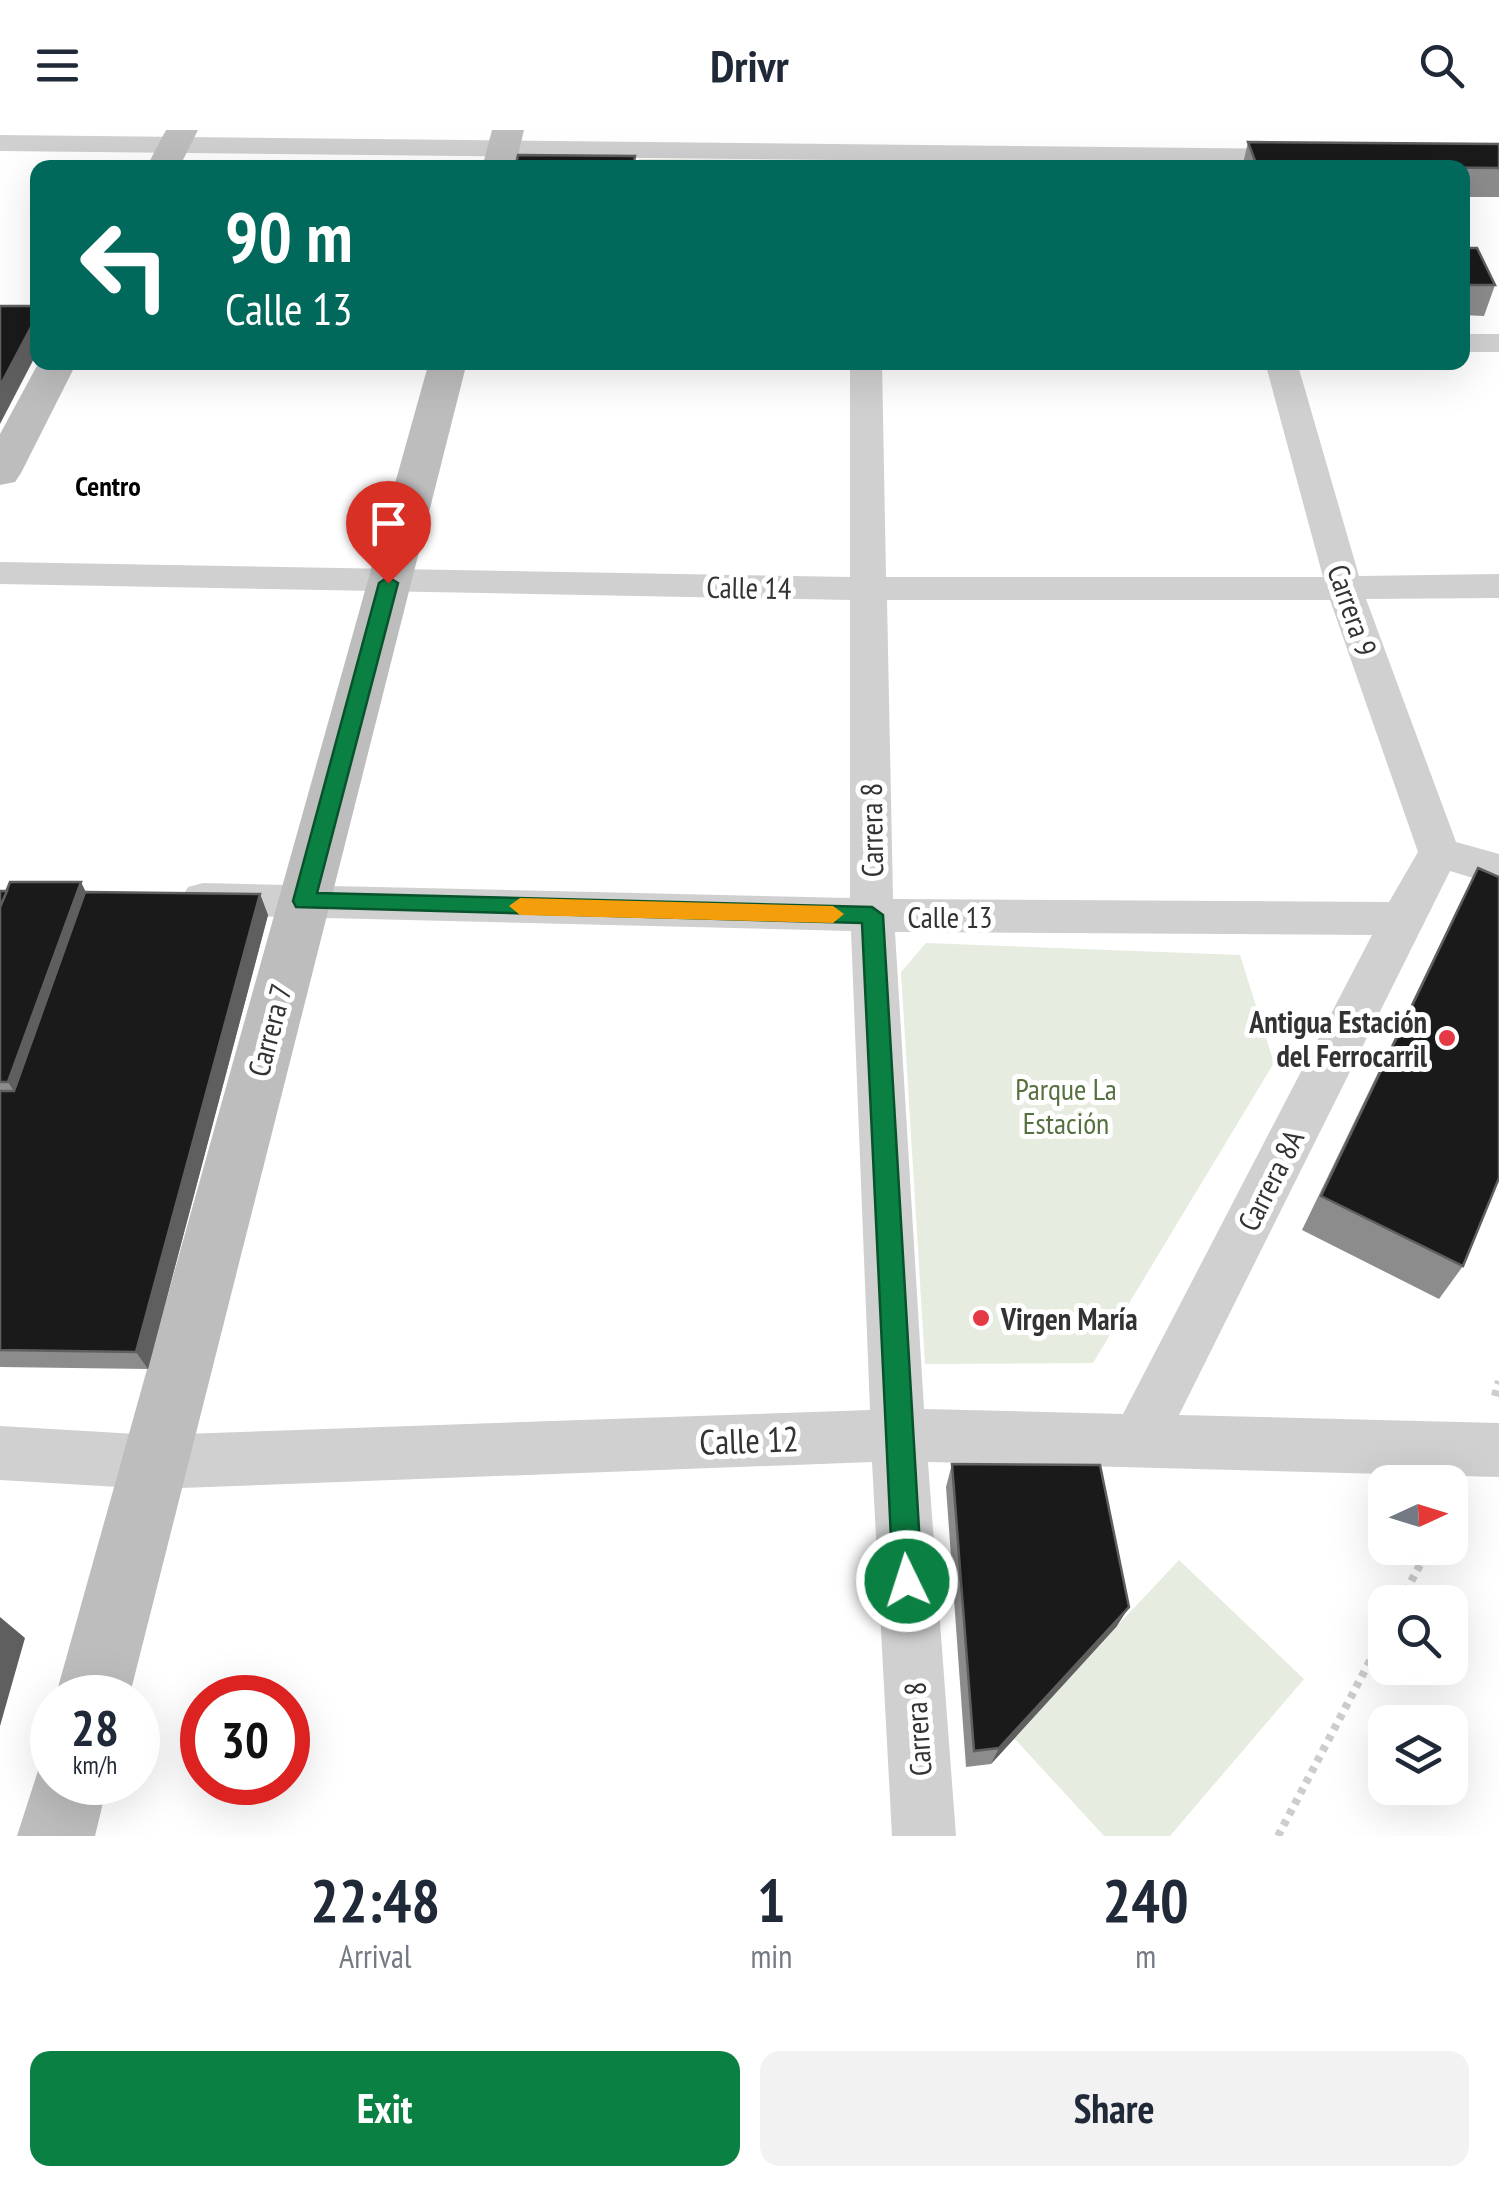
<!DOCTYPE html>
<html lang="en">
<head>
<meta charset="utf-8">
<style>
  body { margin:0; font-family:"PT Sans Narrow",sans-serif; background:#f2f2f3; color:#1f2937; height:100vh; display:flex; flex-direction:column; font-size:38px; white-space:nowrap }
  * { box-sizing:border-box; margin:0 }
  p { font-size:32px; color:#747a83 }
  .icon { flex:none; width:55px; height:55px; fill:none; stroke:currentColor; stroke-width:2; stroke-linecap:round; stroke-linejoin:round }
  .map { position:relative; height:1706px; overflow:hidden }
  .side { display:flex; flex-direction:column; background:#fff; flex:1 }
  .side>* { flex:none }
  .banner { position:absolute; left:30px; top:30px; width:1440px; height:210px; border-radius:20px; box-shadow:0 10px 40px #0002; background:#00695c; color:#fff; overflow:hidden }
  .needle { width:65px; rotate:86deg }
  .fabs { position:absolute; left:1368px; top:1335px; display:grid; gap:20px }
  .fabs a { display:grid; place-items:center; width:100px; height:100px; border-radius:20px; background:#fff; box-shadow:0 10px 40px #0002; font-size:50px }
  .speed { position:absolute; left:30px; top:1545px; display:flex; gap:20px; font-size:50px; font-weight:700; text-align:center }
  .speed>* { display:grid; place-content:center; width:130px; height:130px; border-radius:50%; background:#fff; box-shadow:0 10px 40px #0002; line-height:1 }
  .speed small { font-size:25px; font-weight:400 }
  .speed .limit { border:15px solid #d22; background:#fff; color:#111 }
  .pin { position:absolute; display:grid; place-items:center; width:85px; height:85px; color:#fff; margin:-102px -42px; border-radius:50% 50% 50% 0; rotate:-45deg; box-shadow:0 0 10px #0007 }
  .pin .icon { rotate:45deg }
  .me { position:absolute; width:110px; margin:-55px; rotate:356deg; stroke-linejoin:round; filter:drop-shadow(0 0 8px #0008) }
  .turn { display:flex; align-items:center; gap:35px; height:210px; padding:0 30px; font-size:45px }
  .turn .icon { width:130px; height:130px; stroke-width:2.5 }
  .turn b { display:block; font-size:70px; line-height:85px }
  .eta { display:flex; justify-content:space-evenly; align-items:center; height:170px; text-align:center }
  .eta b { font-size:60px; font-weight:700; line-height:70px }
  .button { display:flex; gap:20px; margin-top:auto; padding:20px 30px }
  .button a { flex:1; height:115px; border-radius:20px; background:#0b8043; color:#fff; font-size:40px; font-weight:700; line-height:115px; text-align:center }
  .button a+a { background:#f2f2f3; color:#1f2937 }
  header { display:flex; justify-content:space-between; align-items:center; height:130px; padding:0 30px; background:#fff; font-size:45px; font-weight:700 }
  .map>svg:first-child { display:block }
  .green { fill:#e6ecdf }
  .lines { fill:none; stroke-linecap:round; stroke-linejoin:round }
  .path { stroke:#cdcdcd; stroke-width:8; stroke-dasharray:6 6; stroke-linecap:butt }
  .street { fill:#d0d0d0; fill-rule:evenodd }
  .secondary { fill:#bdbdbd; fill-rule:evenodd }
  .wall { fill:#8c8c8c }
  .shaded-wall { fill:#5f5f5f }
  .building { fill:#1a1a1a; stroke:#5f5f5f; stroke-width:2.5 }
  .route { fill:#0b8043; stroke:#07532c; stroke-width:2.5 }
  .slow { fill:#f59e0b }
  .poi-dot { fill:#e63946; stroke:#fff; stroke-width:4 }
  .labels { text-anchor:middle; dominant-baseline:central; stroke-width:10; stroke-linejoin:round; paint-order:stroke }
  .far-neighbourhood-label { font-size:28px; font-weight:bold; fill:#000; stroke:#fff }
  .street-label { font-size:30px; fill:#333; stroke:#fff }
  .poi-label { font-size:30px; font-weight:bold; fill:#333; stroke:#fff; text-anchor:end }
  .park-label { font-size:30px; fill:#56703f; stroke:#fff }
  .near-street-label { font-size:35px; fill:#333; stroke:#fff }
</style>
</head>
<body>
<header><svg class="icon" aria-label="menu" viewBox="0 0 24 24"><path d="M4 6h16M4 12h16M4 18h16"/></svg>Drivr<svg class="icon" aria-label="search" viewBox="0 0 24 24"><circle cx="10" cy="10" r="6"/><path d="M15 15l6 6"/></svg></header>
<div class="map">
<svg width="1499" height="1706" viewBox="0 0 1499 1706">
  <rect width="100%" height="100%" fill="#fff"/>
  <g class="green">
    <path d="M639 29 816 30V37H638Z"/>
    <path d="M926 813 1240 825 1274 933 1093 1233 925 1234 901 842Z"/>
    <path d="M1179 1430 1304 1549 1170 1706H1104L1013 1607Z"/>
  </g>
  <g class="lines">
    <g class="path">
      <path d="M1495 1266 1499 1251"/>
      <path d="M1400 1472 1429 1418"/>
      <path d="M1278 1706 1385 1502"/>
    </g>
    <g class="street">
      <path d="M0 5 1303 19 1316 27 1303 35 0 21Z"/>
      <rect x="1462" y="204" width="37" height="18"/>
      <path d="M850 232H882L886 447H1323L1265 232H1297L1359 446 1499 444V468L1366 469 1456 712 1499 724V756L1450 741 1179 1285 1499 1293V1347L928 1332 956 1706H892L872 1332 153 1359 0 1350V1296L153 1305 870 1280 851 801 203 785 188 781 181 769 188 757 203 753 850 768V470L0 454V432L850 447ZM887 470H1330L1418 722 1389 772 893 769ZM895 802 1372 805 1123 1284 924 1279Z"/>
    </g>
    <g class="secondary">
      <path d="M166 0H198L179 38H146Z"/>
      <path d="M492 0H524L515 38H482Z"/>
      <path d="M39 232H77L21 343 15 352 0 355V304Z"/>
      <path d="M429 232H467L129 1568H55Z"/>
      <path d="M52 1621V1652H108L95 1706H17L43 1625Z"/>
    </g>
  </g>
  <g class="wall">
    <path d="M1248 12 1499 14V67H1462V38H1242Z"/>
    <path d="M1462 118 1495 155 1484 186 1462 185Z"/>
    <path d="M1478 738 1463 1136 1439 1169 1302 1100 1458 777Z"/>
    <path d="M0 761 260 764 268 785 148 1239 0 1237Z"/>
    <path d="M952 1334 1117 1496 991 1634 966 1637 946 1357Z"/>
  </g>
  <g class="shaded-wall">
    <path d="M38 184V221L0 294V256Z"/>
    <path d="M81 752 96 783 27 981 8 952Z"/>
    <path d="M260 764 268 785 148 1239 136 1222Z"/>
    <path d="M1129 1477 1117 1496 991 1634 999 1618Z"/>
    <path d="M0 1487 25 1508 0 1596Z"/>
  </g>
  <g class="building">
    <path d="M1248 12 1499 14V38L1257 36Z"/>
    <path d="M518 25 635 26 633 38H515Z"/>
    <path d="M1462 118H1477L1495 155H1462Z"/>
    <path d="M0 176H38V184L0 256Z"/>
    <path d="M1478 738 1499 747V1048L1463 1136 1321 1066Z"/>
    <path d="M10 752H81L8 952H0V777Z"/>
    <path d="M0 761H7L0 777Z"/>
    <path d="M85 762 260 764 136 1222 0 1220V961H14Z"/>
    <path d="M952 1334 1100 1335 1129 1477 999 1618 974 1621Z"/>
  </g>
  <path class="route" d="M388 447 398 453 317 763 872 777 883 785 922 1451 918 1461 907 1465 897 1461 893 1451 862 793 296 777 293 771 379 453Z"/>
  <path class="slow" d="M520 768 833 776 844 784 833 793 520 785 509 776Z"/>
  <g class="poi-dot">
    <circle cx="1447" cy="908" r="10"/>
    <circle cx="981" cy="1188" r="10"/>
  </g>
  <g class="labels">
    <g class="far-neighbourhood-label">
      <text x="108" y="355">Centro</text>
    </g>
    <g class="street-label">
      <text transform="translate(749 457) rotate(1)">Calle 14</text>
      <text transform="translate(1353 480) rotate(71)">Carrera 9</text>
      <text transform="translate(871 700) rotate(-91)">Carrera 8</text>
      <text x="950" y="786">Calle 13</text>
      <text transform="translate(269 900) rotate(-75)">Carrera 7</text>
      <text transform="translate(1270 1050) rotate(-63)">Carrera 8A</text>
      <text transform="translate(917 1599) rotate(-94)">Carrera 8</text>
    </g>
    <g class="poi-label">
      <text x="1427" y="891">Antigua Estación<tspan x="1427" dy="34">del Ferrocarril</tspan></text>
      <text x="1001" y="1188" text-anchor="start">Virgen María</text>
    </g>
    <g class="park-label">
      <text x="1066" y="958">Parque La<tspan x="1066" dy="34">Estación</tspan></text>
    </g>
    <g class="near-street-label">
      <text transform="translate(749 1310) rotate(-2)">Calle 12</text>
    </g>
  </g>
</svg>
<div class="fabs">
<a><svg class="needle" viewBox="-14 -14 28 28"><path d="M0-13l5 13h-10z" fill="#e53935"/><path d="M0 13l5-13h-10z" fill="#747a83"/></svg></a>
<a><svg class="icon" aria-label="search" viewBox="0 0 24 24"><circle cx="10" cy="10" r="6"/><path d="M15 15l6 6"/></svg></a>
<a><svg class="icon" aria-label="layers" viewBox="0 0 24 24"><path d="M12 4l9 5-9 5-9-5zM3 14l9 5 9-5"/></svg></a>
</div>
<div class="speed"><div>28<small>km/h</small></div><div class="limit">30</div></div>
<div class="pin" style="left:388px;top:453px;background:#d93025"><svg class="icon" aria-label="arrive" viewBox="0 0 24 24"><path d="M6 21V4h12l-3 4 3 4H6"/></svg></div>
<svg class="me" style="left:907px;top:1451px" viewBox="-20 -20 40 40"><circle r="17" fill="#0b8043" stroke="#fff" stroke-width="3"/><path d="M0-11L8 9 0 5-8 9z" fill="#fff"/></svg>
<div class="banner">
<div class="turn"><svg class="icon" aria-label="left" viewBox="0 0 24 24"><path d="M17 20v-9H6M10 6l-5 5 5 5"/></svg><div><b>90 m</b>Calle 13</div></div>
</div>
</div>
<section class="side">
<div class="eta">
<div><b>22:48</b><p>Arrival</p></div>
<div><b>1</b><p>min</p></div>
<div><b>240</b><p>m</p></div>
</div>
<div class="button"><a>Exit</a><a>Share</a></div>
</section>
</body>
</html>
